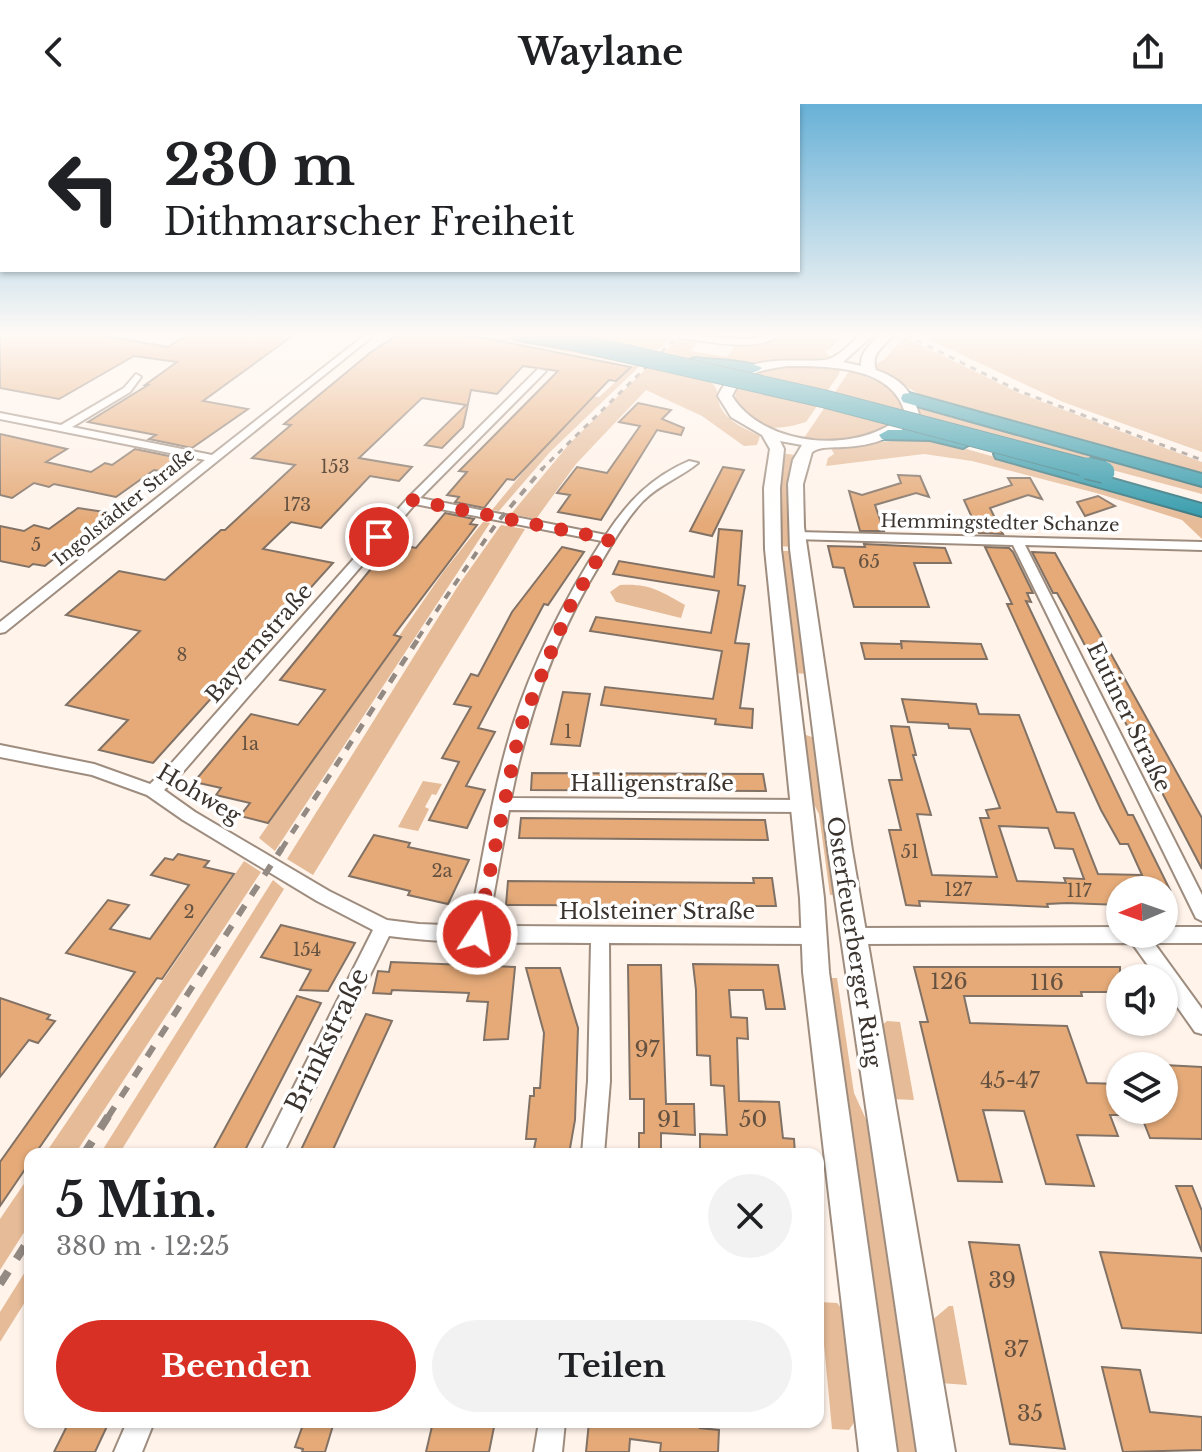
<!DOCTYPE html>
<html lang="de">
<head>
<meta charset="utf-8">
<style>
  body { margin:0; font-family:"Libre Baskerville",serif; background:#f2f2f2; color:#202124; height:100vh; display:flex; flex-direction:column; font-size:30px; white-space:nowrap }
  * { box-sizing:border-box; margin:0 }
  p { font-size:26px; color:#757577 }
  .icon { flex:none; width:44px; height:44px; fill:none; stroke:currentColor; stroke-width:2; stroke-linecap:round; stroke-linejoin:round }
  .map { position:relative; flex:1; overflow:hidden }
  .sheet { position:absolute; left:24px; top:1044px; width:800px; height:280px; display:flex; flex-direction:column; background:#fff; border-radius:16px; box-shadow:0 2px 6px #0004 }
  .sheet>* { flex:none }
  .hud { position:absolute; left:0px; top:0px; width:800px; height:168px; box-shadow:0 2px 6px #0004; background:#fff; color:#202124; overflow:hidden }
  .needle { width:52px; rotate:268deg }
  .controls { position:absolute; left:1106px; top:772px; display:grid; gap:16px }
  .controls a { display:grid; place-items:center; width:72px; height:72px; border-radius:50%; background:#fff; box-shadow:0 2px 6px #0004; font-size:40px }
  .pin { position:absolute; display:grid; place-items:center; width:68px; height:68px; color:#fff; margin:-34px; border:4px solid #fff; border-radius:50%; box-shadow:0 2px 8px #0007 }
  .me { position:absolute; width:88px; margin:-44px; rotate:11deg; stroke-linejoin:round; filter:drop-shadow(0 0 6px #0008) }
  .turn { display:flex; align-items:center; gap:28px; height:168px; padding:0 32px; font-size:36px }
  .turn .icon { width:104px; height:104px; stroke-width:2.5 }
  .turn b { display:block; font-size:56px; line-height:68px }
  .round { display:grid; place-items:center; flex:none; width:84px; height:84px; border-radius:42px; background:#f2f2f2 }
  .headline { display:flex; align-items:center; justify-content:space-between; height:136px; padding:0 32px }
  h1 { font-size:48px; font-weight:800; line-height:60px }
  .action { display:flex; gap:16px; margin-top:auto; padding:16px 32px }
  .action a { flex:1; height:92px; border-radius:48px; background:#d93025; color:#fff; font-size:32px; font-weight:800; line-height:92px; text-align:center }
  .action a+a { background:#f2f2f2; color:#202124 }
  header { display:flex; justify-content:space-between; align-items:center; height:104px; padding:0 32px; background:#fff; font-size:36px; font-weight:800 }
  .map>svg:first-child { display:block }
  .green { fill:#e5bb98 }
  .building { fill:#e5aa78; stroke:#827265; stroke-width:2; fill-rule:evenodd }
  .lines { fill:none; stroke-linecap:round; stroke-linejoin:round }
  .street-casing { stroke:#9e8d7f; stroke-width:4 }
  .secondary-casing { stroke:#9e8d7f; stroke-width:4 }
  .highway-casing { stroke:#35767f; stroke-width:4 }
  .street { fill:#fff; fill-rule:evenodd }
  .secondary { fill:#fff; fill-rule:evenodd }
  .highway { fill:#339aab; fill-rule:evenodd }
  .rail-far4 { stroke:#948a84; stroke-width:3; stroke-dasharray:6 6; stroke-linecap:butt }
  .rail-far3 { stroke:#948a84; stroke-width:4; stroke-dasharray:8 8; stroke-linecap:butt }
  .rail-far2 { stroke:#948a84; stroke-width:5; stroke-dasharray:10 10; stroke-linecap:butt }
  .rail-far1 { stroke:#948a84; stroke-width:6; stroke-dasharray:12 12; stroke-linecap:butt }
  .rail { stroke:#948a84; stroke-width:8; stroke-dasharray:15 15; stroke-linecap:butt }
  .highway-bridge-far1-casing { stroke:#35767f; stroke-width:19; stroke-linecap:butt }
  .highway-bridge-casing { stroke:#35767f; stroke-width:24; stroke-linecap:butt }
  .highway-bridge-far1 { stroke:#339aab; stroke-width:17 }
  .highway-bridge { stroke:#339aab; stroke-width:21 }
  .route { stroke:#d93025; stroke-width:14; stroke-dasharray:0 25.2 }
  .labels { text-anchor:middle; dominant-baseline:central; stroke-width:7; stroke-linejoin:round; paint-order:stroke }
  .number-label { font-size:18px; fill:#655140 }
  .far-street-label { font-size:18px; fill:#3a332e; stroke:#fff }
  .street-label { font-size:22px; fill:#3a332e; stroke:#fff }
  .near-number-label { font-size:22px; fill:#655140 }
  .near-street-label { font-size:26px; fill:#3a332e; stroke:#fff }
</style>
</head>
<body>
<header><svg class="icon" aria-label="back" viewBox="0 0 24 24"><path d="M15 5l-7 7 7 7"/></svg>Waylane<svg class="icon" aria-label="share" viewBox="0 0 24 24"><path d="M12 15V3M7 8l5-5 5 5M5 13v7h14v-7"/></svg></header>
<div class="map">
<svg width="1202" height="1348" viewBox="0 0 1202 1348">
  <rect width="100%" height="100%" fill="#fff3ea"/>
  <g class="green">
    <path d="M457 231H502L645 257 550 348 499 407 492 406 532 357 592 292 599 293 634 261 516 238Z"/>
    <path d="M584 231H675L657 247Z"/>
    <path d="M683 231H692L700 236 691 247 727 253 735 242 727 240 766 239 778 231H846L826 248 830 253 740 262 716 261 664 248Z"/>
    <path d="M919 231H1202V348L1063 298Z"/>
    <path d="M904 233 1019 289 1202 358V372L941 301 920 291 873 261 884 256Z"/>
    <path d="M651 260 712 279C720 286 716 295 721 304 729 319 746 325 760 332L757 341 744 342 702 312 646 286 576 360 536 415 511 410 570 339Z"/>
    <path d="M802 262 840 264 839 270 806 318C769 329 760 325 734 298L738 279 765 267Z"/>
    <path d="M850 266 892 284 905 303C897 337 832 337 804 334Z"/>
    <path d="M920 302 1202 379V390L918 314Z"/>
    <path d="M908 335H931L1202 411V435L1182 416 1100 390 972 357 924 350 826 362 828 354 834 350 831 344Z"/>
    <path d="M781 349 795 351 791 384 795 443 777 442Z"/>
    <path d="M483 418 490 419 275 747 259 734 444 467Z"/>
    <path d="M501 421 525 425 313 771 287 755 458 482Z"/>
    <path d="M778 447H794L811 570 791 569Z"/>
    <path d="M620 481C650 479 662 488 685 501L681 514 616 498 610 488Z"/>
    <path d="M806 631 815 634 841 791H830L819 710 806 685 800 634Z"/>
    <path d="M423 677 442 680 436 691 432 690 425 703 429 705 418 727 398 723Z"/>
    <path d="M244 757 261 768 75 1050H45Z"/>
    <path d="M273 776 284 785 119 1050H100Z"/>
    <path d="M826 874H837L854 989 874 1033 926 1348H888Z"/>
    <path d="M887 917 900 918 914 996 892 995 880 923Z"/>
    <path d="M30 1071V1119L0 1166V1115Z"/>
    <path d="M30 1160V1190L0 1238V1208Z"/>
    <path d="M820 1198 837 1199 845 1209 857 1314 849 1326 832 1325Z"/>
    <path d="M949 1202H953L967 1281 940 1279 930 1218Z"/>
  </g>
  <g class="building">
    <path d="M0 230H95L168 243 188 230H295L203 297 248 305 192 344 149 335 156 331 88 318 148 281H145L177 258 134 252 59 295 0 284Z"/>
    <path d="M399 230H452L484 234 631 263 616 277 609 276 514 376 507 375 484 404 455 398 459 393 447 391 467 368 459 367 558 267 523 262 497 290 471 286 463 323 442 344 425 341 466 301 422 294 359 354 412 363 399 377 370 372 321 424 291 418 263 445 333 459 153 659 99 646 128 616 66 601 140 527 66 511 119 467 165 476 221 426H225L295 361 252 354 291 321 284 320 371 248Z"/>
    <path d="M638 299 671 306 662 315 684 324 681 331 657 326 601 416 558 408 570 391 557 389 577 363 607 369 640 322 619 318Z"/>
    <path d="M0 330 67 345 46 358 91 368 105 359 112 361 135 345 179 354 160 367 154 366 116 393 54 380 49 383 34 379 12 394 0 391Z"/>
    <path d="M723 363 744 366 712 432 690 427Z"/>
    <path d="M898 371 920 372 929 393 916 389 875 401 884 427H860L849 387 862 391 901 379Z"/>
    <path d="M1008 374H1030L1042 395 1028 391 990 404 1003 430 979 429 964 396 1012 381Z"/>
    <path d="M1098 392 1115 402 1085 412 1077 398Z"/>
    <path d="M78 404 111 409 45 462 33 460 29 463 0 457V422L24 427 34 421 49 425Z"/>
    <path d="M445 409 474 415 470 420 477 421 394 531 401 533 268 719 240 712 250 699 216 691 221 684 194 678 251 610 298 621 325 586 280 576 392 439 416 444Z"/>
    <path d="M719 425 742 427 738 481 745 482 735 539 749 540 740 604 753 605 752 624 715 620 716 615 601 601 605 583 713 595 722 547 590 527 596 513 711 529 719 487 613 470 619 457 714 473Z"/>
    <path d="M864 440 945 444 951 459H914L929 503H854L844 464 833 463 828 442 865 443Z"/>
    <path d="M562 443 584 448 548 501 544 500 478 624 495 628 466 682 485 686 467 724 429 716 459 658 442 654 471 603 454 600 471 570 478 572 512 508Z"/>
    <path d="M985 443 1009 444 1013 448 1033 489H1027L1031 498 1026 497 1128 711H1133L1170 786H1120V801L1067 799 1047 800 1048 803 919 797 920 802 906 801 889 726H901L889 676H902L891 622 909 623 916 651H913L931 711 917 710 932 771 997 773 980 714H989L986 706 1000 704 970 625 949 624 948 620 908 618 902 595 976 600 979 610 1019 611 1057 708 1074 709 1098 770 1142 771 1128 740H1120L1101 706 1007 500H1012ZM999 722 1048 724 1055 744 1073 745 1084 775 1064 774 1066 779 1017 777Z"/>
    <path d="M1032 448 1055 449 1202 714V765L1067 507 1057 489H1053Z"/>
    <path d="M901 537 981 540 987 555H865L861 539 901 540 902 545Z"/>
    <path d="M563 588 590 590 580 642 551 640Z"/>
    <path d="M532 669 763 670 766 687 531 686Z"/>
    <path d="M521 714 765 716 768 736 519 734Z"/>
    <path d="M374 731 410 739 408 743 469 756 448 800 408 791 410 787 349 772Z"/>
    <path d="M178 750 209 757 204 763 234 770 162 875 157 874 35 1050H30V1058L0 1102V1058L135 868 66 849 108 796 129 801 110 825 150 835 189 781 151 771 165 754 173 756Z"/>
    <path d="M753 774H772L776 802 506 801 508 777 754 779Z"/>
    <path d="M281 821 355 839 328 887 300 886 311 866 261 853Z"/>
    <path d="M391 858 515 863 508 935 484 936 488 898 467 897 469 889 392 886 391 890 373 889 378 867 389 868Z"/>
    <path d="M693 860 778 861 785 905H766L763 886H729L731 913 747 914 748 935 737 934 739 997 779 998 783 1034 794 1035 795 1050H700V1030L727 1031 724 982 711 981 710 952 697 951 696 886Z"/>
    <path d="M628 861H661L666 1000H694L695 1031 661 1029V1050H639V1029H644V995H630Z"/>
    <path d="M914 863H1120V888H1081L1082 892H964L970 919 1067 922 1087 979 1120 980V1011H1110L1118 1032 1077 1031 1094 1082 1046 1080 1024 1007 983 1006 1002 1078 958 1077 920 918H928Z"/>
    <path d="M526 864H560L578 924 575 1016 569 1050H533L536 1035H526L530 992H534V984H540L544 929Z"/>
    <path d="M297 892 321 899 243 1050H211Z"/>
    <path d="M0 894 50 911 47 915 55 917 38 939 29 936 0 973Z"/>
    <path d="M366 910 392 917 331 1050H299Z"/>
    <path d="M1164 961 1202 963V1035L1150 1034 1139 1006H1164Z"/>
    <path d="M1176 1082H1192L1202 1107V1148Z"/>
    <path d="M969 1138 1019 1141 1065 1345 1010 1340Z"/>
    <path d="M1100 1148 1202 1154V1229L1122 1224Z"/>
    <path d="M1102 1263 1140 1266 1150 1308 1202 1313V1346L1123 1348Z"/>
    <path d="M69 1318H109L95 1348H54Z"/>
    <path d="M304 1318H334L325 1348H302L303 1345 295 1343Z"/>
    <path d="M433 1318H495L489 1348H426Z"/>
    <path d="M589 1318H701L700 1324 719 1326 718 1348H660L661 1339 630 1335 629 1348H586Z"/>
  </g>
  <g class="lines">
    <defs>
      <g id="street">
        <path d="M365 231H374L5 528 0 529V518L205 356 0 315V309L61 321 124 284 136 270 141 273 130 288 72 323 212 351Z"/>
        <path d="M677 231 744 235 780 231C754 249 711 237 681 234Z"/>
        <path d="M538 265 546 267 420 394 606 431C627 399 651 373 689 357L698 359C681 373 660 380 643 397 627 414 616 433 603 455 557 529 528 609 511 694L801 696 807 698 809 702 807 706 801 708 509 706 488 822 814 824 821 826 823 832 821 838 814 840 609 839 610 977 604 1050H582L588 977 591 839C524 838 455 841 389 832L283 1050H260L373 826 317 797 183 716 147 691 92 671 0 653V641L94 660 150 680 170 661 408 394ZM415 400 602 437C564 496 533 558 512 624 492 689 483 756 469 822L419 820 387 816 329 787 195 708 164 686 182 669Z"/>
        <path d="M797 428 1202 438V446L1025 441 1202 791V817L1196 814 1013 441 793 435V429Z"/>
        <path d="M1120 823V830H1164V823H1202V839H1154L1202 905V930L1195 928 1164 884V874H1157L1132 839 854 840 847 838 845 832 847 826 854 824Z"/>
        <path d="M127 1318H154L142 1348H114Z"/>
        <path d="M539 1318H565L562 1348H534Z"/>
      </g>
      <path id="secondary" d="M860 231H873L843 258 861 262C860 248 871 239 881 231H893C884 243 870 249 876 266 899 274 912 286 919 310 900 333 873 342 843 343 832 344 822 342 812 348L803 380 804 423 852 746 955 1348H917L828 746 790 445 788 380 793 356 802 341 780 337 784 345 780 384 781 445 824 794 829 868 897 1348H859L803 868 800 794 765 445 764 384 770 345 762 331 731 313 718 292C738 247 786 259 825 256 838 254 851 239 860 231ZM788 262C828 262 893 262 905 309 862 352 764 344 732 292 742 268 765 265 788 262Z"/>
      <g id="highway">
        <path d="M511 231H543L578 237 581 240 573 245 518 236Z"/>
        <path d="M695 254C710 256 753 257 762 264 746 277 709 267 689 262V256Z"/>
        <path d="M909 289 1202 370V382L903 298 901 294 903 290Z"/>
        <path d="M888 326H930L969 335 972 339 963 344 930 336 882 335 879 331Z"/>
        <path d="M1003 344 1202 400V412L996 354 994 350Z"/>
      </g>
    </defs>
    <use href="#street" class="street-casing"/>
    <use href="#secondary" class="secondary-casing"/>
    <use href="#highway" class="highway-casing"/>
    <use href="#street" class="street"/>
    <use href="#secondary" class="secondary"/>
    <use href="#highway" class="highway"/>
    <g class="rail-far4">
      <path d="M906 231 1019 287 1202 356"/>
      <path d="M541 366 679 231"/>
    </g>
    <path class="rail-far3" d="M418 534 496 420 543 364"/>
    <path class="rail-far2" d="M281 746 420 532"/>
    <path class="rail-far1" d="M108 1013 282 744"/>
    <g class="rail">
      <path d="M84 1050 109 1011"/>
      <path d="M0 1180 30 1134"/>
    </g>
    <defs>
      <path id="highway-bridge-far1" d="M544 231 825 295 1095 366"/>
      <path id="highway-bridge" d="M1087 364 1104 368"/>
    </defs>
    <use href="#highway-bridge-far1" class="highway-bridge-far1-casing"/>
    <use href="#highway-bridge" class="highway-bridge-casing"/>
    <use href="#highway-bridge-far1" class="highway-bridge-far1"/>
    <use href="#highway-bridge" class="highway-bridge"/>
  </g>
  <linearGradient id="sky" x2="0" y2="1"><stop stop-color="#68b1d7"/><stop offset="0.55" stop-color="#fffaf6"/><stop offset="1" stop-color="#fffaf6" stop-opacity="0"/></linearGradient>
  <rect width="1202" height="419" fill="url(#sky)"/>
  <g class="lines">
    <path class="route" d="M379 433 412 396 609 435 569 504 520 624 477 830"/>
  </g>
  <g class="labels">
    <g class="number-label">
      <text x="335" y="363">153</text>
      <text x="297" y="401">173</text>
      <text x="36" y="441">5</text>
      <text x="869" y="458">65</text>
      <text x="182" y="551">8</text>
      <text x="568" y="628">1</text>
      <text x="250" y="640">1a</text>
      <text x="910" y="748">51</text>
      <text x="442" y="767">2a</text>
      <text x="958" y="786">127</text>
      <text x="1079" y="787">117</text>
      <text x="189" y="808">2</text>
      <text x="307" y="846">154</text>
    </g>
    <g class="far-street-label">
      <text transform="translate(124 403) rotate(-39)">Ingolstädter Straße</text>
      <text transform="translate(1000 419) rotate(1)">Hemmingstedter Schanze</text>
    </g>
    <g class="street-label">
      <text transform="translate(259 539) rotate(-49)">Bayernstraße</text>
      <text transform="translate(1129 613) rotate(64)">Eutiner Straße</text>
      <text x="652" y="679">Halligenstraße</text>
      <text transform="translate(199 690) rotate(31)">Hohweg</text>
      <text x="657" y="807">Holsteiner Straße</text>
      <text transform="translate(854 838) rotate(81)">Osterfeuerberger Ring</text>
    </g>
    <g class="near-number-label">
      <text x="949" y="877">126</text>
      <text x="1047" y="878">116</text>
      <text x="647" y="945">97</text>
      <text x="1010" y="976">45-47</text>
      <text x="669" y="1015">91</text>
      <text x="753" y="1015">50</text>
      <text x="1002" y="1176">39</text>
      <text x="1016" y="1245">37</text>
      <text x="1030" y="1309">35</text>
    </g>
    <g class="near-street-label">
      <text transform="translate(327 936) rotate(-64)">Brinkstraße</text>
    </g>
  </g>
</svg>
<div class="controls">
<a><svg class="needle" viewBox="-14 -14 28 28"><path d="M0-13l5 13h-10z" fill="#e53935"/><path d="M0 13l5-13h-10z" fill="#757577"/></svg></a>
<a><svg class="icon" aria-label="sound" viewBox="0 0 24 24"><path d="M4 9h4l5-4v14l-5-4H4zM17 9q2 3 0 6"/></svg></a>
<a><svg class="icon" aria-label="layers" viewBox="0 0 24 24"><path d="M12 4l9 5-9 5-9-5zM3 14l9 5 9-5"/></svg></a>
</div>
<div class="pin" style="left:379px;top:433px;background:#d93025"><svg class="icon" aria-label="arrive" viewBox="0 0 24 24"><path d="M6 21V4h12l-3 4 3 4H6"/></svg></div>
<svg class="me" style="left:477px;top:830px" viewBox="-20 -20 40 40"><circle r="17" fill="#d93025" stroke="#fff" stroke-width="3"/><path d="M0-11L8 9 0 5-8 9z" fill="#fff"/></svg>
<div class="hud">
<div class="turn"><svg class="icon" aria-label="left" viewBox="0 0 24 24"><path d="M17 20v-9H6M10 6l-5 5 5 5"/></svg><div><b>230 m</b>Dithmarscher Freiheit</div></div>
</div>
<section class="sheet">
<div class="headline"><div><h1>5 Min.</h1><p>380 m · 12:25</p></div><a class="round"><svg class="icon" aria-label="close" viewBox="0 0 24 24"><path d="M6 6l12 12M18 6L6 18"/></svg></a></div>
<div class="action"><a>Beenden</a><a>Teilen</a></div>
</section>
</div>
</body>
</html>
